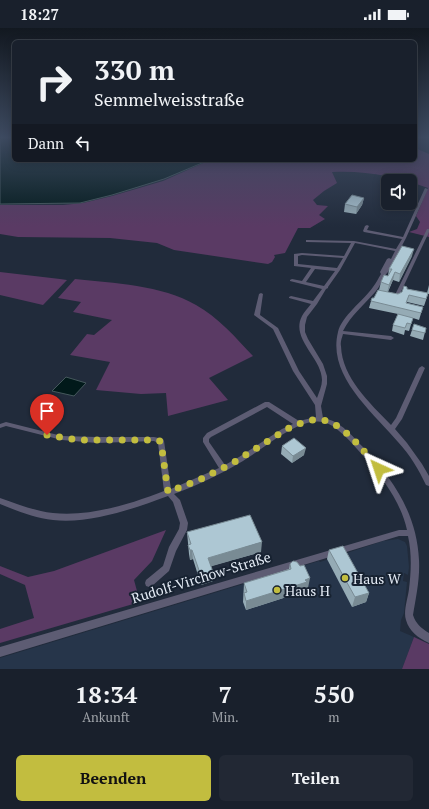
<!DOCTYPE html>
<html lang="de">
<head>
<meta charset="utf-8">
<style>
  body { margin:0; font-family:"PT Serif",serif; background:#222834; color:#f1f3f6; height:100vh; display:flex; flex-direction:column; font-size:15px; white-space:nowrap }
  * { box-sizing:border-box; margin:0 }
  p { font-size:13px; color:#9fa3a9 }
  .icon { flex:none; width:22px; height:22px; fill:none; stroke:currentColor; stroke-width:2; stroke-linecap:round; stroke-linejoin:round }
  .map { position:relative; height:641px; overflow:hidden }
  .side { display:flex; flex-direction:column; background:#19202c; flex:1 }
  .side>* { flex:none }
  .hud { position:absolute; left:12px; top:12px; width:405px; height:122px; border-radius:6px; box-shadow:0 2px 10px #0003,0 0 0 1px #373e48; background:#19202c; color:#f1f3f6; overflow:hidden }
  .buttons { position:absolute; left:381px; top:146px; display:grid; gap:8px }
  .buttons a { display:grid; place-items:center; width:36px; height:36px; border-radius:6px; background:#19202c; box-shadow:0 2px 10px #0003,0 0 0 1px #373e48; font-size:20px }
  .pin { position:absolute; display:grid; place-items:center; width:34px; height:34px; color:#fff; margin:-41px -17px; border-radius:50% 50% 50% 0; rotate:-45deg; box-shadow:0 0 4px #0007 }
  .pin .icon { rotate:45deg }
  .me { position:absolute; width:44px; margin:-22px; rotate:318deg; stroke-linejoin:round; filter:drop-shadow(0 0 3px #0008) }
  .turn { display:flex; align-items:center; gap:14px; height:84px; padding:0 16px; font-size:18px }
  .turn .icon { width:52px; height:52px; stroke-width:2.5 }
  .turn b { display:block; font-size:28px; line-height:34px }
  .then { display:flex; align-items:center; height:38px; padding:0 16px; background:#0003; gap:8px; font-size:15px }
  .eta { display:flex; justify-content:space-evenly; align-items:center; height:68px; text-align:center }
  .eta b { font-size:24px; font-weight:700; line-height:28px }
  .action { display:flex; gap:8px; margin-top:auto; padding:8px 16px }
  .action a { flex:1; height:46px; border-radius:6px; background:#c2bd3f; color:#111; font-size:16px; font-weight:700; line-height:46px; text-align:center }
  .action a+a { background:#222834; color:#f1f3f6 }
  .status { display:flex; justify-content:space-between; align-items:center; height:28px; padding:0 20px; background:#19202c; direction:ltr }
  .status svg { height:11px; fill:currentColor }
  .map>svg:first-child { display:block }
  .built { fill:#26354a }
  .green { fill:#5a3a64 }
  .water { fill:#01191a; stroke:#45585c }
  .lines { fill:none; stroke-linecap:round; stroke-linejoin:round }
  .street { fill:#5d5c73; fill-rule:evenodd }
  .wall { fill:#95abb5 }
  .shaded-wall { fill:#798b94 }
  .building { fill:#adc7d3; stroke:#798b94 }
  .route { stroke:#c2bd3f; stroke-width:7; stroke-dasharray:0 12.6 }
  .poi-dot { fill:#c2bd3f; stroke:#172231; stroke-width:1.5 }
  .labels { text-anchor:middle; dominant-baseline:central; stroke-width:4; stroke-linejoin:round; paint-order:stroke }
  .near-street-label { font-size:14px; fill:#e4ebf5; stroke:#172231 }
  .near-poi-label { font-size:14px; fill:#e4ebf5; stroke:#172231; text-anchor:start }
</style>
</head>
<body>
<div class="status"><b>18:27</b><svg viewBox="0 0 49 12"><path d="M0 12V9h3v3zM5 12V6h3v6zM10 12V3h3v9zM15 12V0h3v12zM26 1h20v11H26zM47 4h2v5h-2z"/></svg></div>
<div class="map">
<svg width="429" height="641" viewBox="0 0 429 641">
  <rect width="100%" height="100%" fill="#212b3b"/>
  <path class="built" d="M398 511 405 514 407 518 409 539 408 547 404 545 403 553 407 554 404 585 401 592 400 603 414 609 402 641H0V630L319 533 320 534 383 513Z"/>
  <g class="green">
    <path d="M415 120 429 126V209L409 204 417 201 420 194 416 188 428 160C398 149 365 142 332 144L337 155 324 163 313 172 317 177 328 178 319 187 325 191 310 200H298L285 225 274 227 275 229 272 234 268 236 174 222 157 215 110 210 18 209 0 206V177H63L83 175 112 168 163 153 210 132H415Z"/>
    <path d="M0 244 60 251 67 252 43 277 0 267Z"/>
    <path d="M75 251C113 255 162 257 196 277 218 289 236 310 253 328L209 350 228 372 168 388 166 365 141 366 96 362 110 334 70 327 87 306 94 307 112 292 73 284 81 274 58 270Z"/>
    <path d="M166 502 152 533 134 552 140 574 0 615V601L34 590 25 557 0 546V538L28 549 54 543Z"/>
    <path d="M414 609 429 616V641H402Z"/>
  </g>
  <g class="water">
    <path d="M0 109H14V132H209L164 151 112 167 80 175 0 176Z"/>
    <path d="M66 349 86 355 74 368 52 363Z"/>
  </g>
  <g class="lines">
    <g class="street">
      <path d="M425 160 428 161 406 210 388 244C383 249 381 257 376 263 365 276 351 287 343 303L391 308 394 310 391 312 343 306C342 310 340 314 341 318 342 350 370 375 391 397L396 390 419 340 422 338 425 340 402 391 395 401 407 415 422 436 429 448V458L426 457C419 442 410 427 398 414 373 384 327 348 338 304 341 289 364 272 373 259 376 255 378 251 381 246L380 244 387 231 389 230 391 231 395 223 355 215 340 242 328 259V260L326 261 317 276 307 289 305 297V304L308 311 323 336 327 348V356L321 378 323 390C341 393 352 408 364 420 394 452 417 487 419 532 420 551 416 569 413 587 416 596 421 600 429 605V615C418 610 409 603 406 592 403 584 408 570 409 561 411 544 412 526 408 508H399L0 629V619L399 502H407C401 475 384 452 366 431 356 420 338 397 323 394 299 389 263 421 243 433 221 446 198 457 174 466L180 472 188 495 187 502 176 523 169 543 152 558 149 559 146 558 145 555 146 552 163 538 169 519 179 501 180 495 173 474 168 468C133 481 90 496 53 492 35 490 17 483 0 476V470C18 476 34 483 53 485 89 489 131 476 164 463L158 415 154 413 97 415 62 412 6 398 0 400V396L6 394 62 408 97 409H154L163 411 164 413 171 461 219 440 203 414V410L207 405 265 374H269L299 393 316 389 315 377 293 343 273 301 254 287 259 266 261 265 263 266 260 287 278 300 299 343 317 370C319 364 322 358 322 352 322 330 290 311 302 288 304 284 308 280 311 276L289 270V269L291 268 313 273 322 261 290 253V252L292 251 302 253 311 240 294 238V226L302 225 344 228 351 215 306 214V212H307L354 213 396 221 402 211 364 204 363 203 365 198 367 197 369 198 367 202 403 209ZM302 227 343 230 337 240 298 236V228ZM315 241 335 243 324 258 306 254ZM267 379 293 396 282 401 239 429 225 437 209 414V411L211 409Z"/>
      <path d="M427 201H429V204L399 268 396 270H392V269L395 267Z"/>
    </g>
  </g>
  <g class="wall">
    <path d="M364 170 362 177 356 186 344 184 345 176Z"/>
    <path d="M412 228 399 254 393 252 388 264 398 266 407 261 427 265 429 257V266H428L424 278 407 274V275L423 279 419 292 413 290 409 303 405 302 404 307 392 303 393 297 398 286 369 280 371 273 374 270 379 262 381 254 388 248 389 241Z"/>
    <path d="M426 300 423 312 410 308 412 302Z"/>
    <path d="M282 418 304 427 292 435 281 426Z"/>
    <path d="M187 504 261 524 211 538 213 544V553L201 557 193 531 190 532 189 526Z"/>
    <path d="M329 522 369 565 366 574 352 579 327 531Z"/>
    <path d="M290 536 308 560H305V563L246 582 243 574 244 555 289 541Z"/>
  </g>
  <g class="shaded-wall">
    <path d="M364 170 362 177 356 186 357 179Z"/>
    <path d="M414 221 412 228 399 254 400 246Z"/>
    <path d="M395 244 393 252 387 265 389 257Z"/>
    <path d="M306 420 304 427 292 435 293 428Z"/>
    <path d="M262 514 261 524 209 539 208 530Z"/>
    <path d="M190 522H192L193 531 190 532Z"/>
    <path d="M213 544V553L201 557V548Z"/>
    <path d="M310 550 308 560H305V563L246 582V573Z"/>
    <path d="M369 565 366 574 352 579 355 569Z"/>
  </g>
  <g class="building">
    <path d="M352 167 364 170 357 179 345 176Z"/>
    <path d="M402 218 414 221 400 246 395 244 389 257 381 254 384 247 388 248 392 241H389Z"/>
    <path d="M404 258 407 259V261L428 265 426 271 409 267 406 275 423 279 421 285 371 273 372 270H374L378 262 398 266 402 264Z"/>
    <path d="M398 286 413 290 411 296 407 295 405 300 393 297Z"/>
    <path d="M414 296 426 300 425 305 412 302Z"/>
    <path d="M294 410 306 420 293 428 282 418Z"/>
    <path d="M250 487 262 514 208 530 213 544 201 548 192 522H190L188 517 191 516 187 504Z"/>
    <path d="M343 518 369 565 355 569 329 522Z"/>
    <path d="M293 533 297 534 300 538 304 537 310 550 305 552 307 554 246 573 244 565 247 564 244 555 291 541 290 536Z"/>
  </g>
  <linearGradient id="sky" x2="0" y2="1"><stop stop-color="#121820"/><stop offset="0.55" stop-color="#3d4a60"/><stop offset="1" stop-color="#3d4a60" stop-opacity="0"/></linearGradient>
  <rect width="429" height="199" fill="url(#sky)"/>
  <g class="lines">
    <path class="route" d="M47 407 79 412H158L161 414 168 464 199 452 231 436 289 400C299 396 311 390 322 392 344 395 365 425 379 441"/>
  </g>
  <g class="poi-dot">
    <circle cx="345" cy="550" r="4"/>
    <circle cx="277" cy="562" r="4"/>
  </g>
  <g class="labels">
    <g class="near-street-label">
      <text transform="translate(201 549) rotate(-17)">Rudolf-Virchow-Straße</text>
    </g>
    <g class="near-poi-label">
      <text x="353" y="550">Haus W</text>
      <text x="285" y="562">Haus H</text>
    </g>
  </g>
</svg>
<div class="buttons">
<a><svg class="icon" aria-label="sound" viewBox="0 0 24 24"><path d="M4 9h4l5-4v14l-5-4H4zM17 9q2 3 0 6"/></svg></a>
</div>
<div class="pin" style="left:47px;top:407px;background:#d93025"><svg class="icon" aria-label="arrive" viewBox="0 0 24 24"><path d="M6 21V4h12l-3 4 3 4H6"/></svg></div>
<svg class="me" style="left:379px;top:441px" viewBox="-20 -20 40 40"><path d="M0-17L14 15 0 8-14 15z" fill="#c2bd3f" stroke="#fff" stroke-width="4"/></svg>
<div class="hud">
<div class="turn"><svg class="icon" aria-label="right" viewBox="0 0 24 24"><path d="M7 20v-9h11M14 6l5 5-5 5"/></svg><div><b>330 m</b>Semmelweisstraße</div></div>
<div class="then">Dann<svg class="icon" aria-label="left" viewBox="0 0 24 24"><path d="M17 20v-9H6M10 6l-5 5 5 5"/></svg></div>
</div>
</div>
<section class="side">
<div class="eta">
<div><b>18:34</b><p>Ankunft</p></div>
<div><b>7</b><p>Min.</p></div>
<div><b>550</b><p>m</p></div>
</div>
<div class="action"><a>Beenden</a><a>Teilen</a></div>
</section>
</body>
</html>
